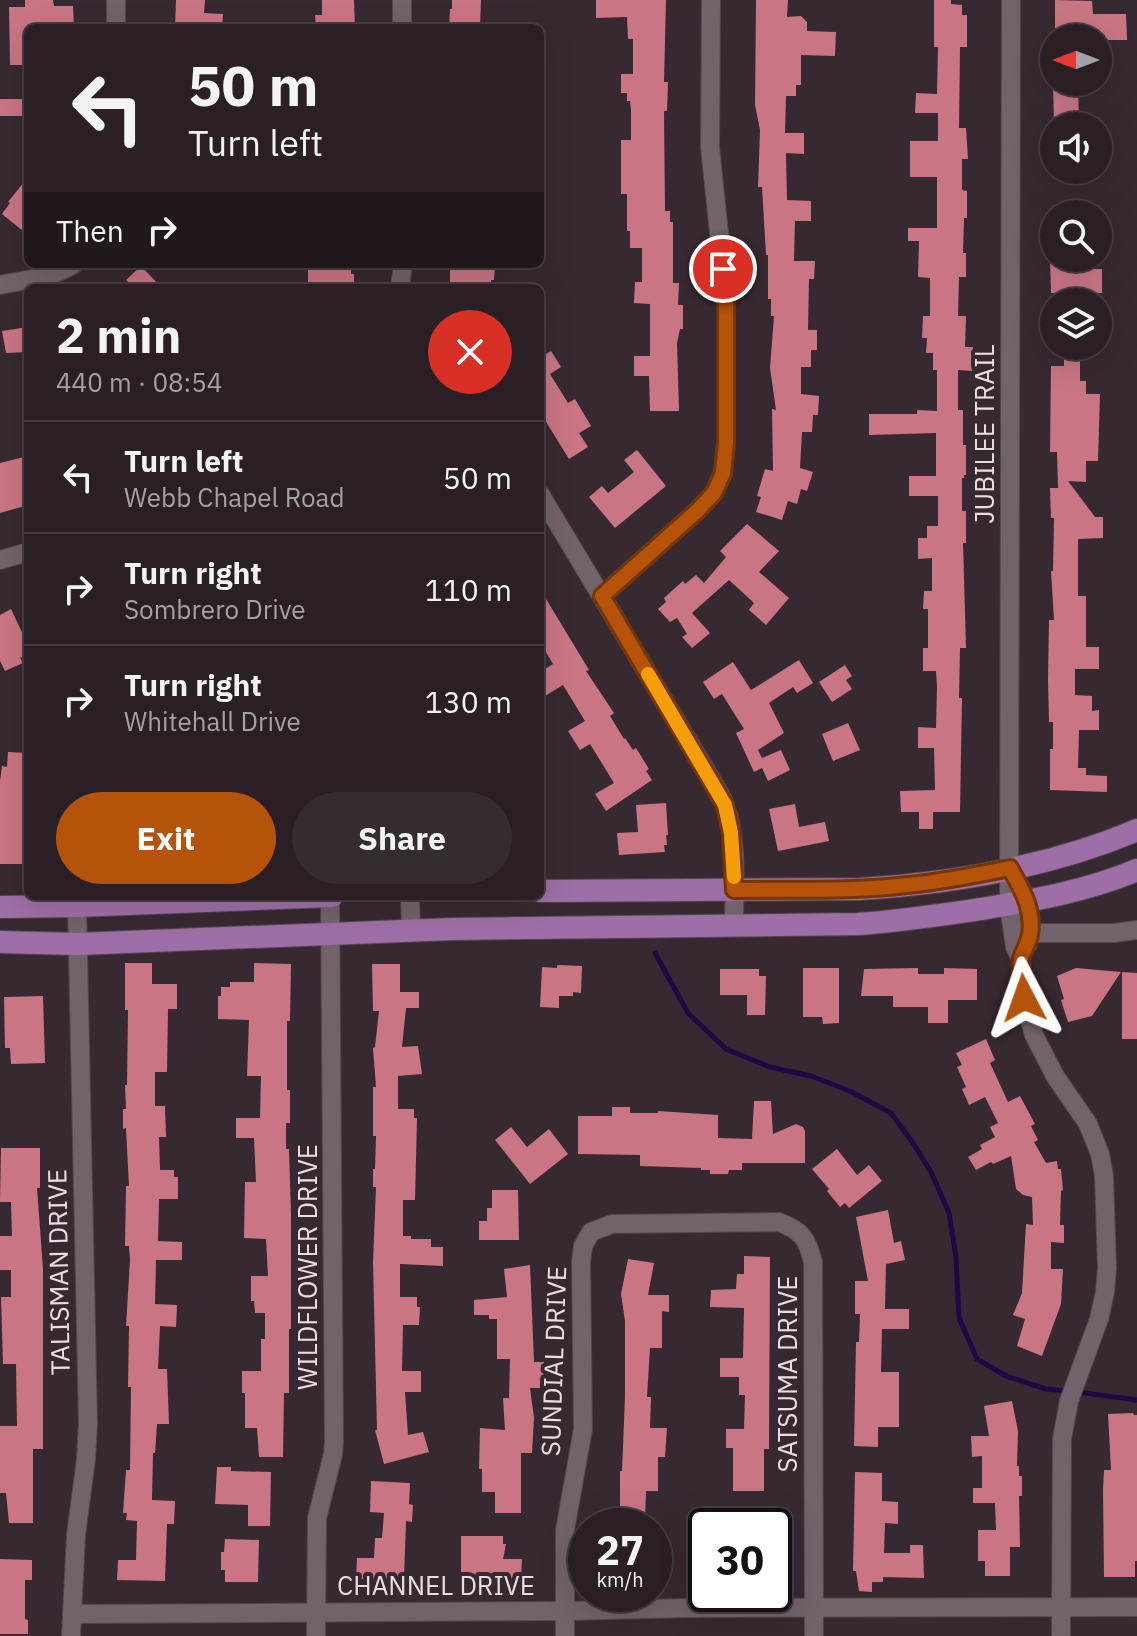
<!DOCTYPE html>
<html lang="en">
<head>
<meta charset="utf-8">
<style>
  body { margin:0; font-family:"IBM Plex Sans",sans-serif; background:#352c32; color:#f1f3f6; height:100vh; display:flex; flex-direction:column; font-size:30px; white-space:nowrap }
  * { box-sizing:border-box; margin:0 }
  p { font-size:26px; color:#a5a2a7 }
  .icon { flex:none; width:44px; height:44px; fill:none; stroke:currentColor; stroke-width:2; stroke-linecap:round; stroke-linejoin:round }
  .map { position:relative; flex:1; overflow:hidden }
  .drawer { position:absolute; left:24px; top:284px; width:520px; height:616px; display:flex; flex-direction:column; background:#291f25; border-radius:12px; box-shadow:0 8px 32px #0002,0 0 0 2px #453d42 }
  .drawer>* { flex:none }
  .hud { position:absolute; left:24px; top:24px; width:520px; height:244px; border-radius:12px; box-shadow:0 8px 32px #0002,0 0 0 2px #453d42; background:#291f25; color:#f1f3f6; overflow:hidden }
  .needle { width:52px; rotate:270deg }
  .fabs { position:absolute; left:1040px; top:24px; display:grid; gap:16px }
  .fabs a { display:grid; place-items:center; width:72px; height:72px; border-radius:50%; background:#291f25; box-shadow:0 8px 32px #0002,0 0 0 2px #453d42; font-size:40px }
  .speed { position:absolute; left:568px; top:1508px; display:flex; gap:16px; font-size:40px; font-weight:700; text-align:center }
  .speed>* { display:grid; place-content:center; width:104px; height:104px; border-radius:50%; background:#291f25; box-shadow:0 8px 32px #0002,0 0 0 2px #453d42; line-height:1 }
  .speed small { font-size:20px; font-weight:400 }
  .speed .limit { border:4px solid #111; border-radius:12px; background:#fff; color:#111 }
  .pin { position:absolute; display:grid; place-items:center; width:68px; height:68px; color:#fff; margin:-34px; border:4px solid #fff; border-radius:50%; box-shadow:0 2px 8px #0007 }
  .me { position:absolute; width:88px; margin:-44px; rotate:356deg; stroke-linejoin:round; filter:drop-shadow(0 0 6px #0008) }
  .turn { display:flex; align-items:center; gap:28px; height:168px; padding:0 32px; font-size:36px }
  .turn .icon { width:104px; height:104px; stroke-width:2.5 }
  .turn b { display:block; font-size:56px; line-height:68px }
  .then { display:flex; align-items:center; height:76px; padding:0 32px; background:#0003; gap:16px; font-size:30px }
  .round { display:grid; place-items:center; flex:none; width:84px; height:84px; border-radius:42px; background:#352c32 }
  .headline { display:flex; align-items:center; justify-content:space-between; height:136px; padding:0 32px }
  h1 { font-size:48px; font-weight:700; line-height:60px }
  .button { display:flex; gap:16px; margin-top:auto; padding:16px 32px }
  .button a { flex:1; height:92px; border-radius:48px; background:#b45309; color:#fff; font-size:32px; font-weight:700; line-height:92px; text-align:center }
  .button a+a { background:#352c32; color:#f1f3f6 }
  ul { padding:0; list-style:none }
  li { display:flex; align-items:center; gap:24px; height:112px; padding:0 32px; border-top:2px solid #453d42 }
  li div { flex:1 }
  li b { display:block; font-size:30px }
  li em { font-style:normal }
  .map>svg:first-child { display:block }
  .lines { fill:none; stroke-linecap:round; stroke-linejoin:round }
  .stream { stroke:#200746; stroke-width:5 }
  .building { fill:#c97584 }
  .minor-casing { stroke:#53474e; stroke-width:20 }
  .major-casing { stroke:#53474e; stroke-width:24 }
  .minor { stroke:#72626b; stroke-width:18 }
  .major { stroke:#9e6fa6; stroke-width:22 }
  .route-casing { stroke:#753606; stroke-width:20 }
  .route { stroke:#b45309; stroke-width:14 }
  .slow { stroke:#f59e0b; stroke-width:14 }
  .labels { text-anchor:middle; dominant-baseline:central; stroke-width:8; stroke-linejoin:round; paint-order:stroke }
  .street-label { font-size:26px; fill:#e8dfe4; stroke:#372931 }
</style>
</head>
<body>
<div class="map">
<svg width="1137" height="1636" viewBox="0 0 1137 1636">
  <rect width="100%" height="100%" fill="#372931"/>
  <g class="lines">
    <g class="stream">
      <path d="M655 953 688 1013 726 1049 770 1067 811 1076 852 1092 891 1113 913 1143 931 1172 949 1213 956 1257 959 1318 977 1359 1006 1376 1046 1389 1068 1391"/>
      <path d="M1078 1392 1137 1400"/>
    </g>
  </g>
  <g class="building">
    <path d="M25 0H53L54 6H73L74 28H28V65H10L9 7H25Z"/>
    <path d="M176 0H205L204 13 223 14 222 28H175Z"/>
    <path d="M322 0H354L355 28H316L315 15H322Z"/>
    <path d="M452 0H481L480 28H449L450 9H452Z"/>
    <path d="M596 0H666L664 82H668L667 111H664L665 211H670V222H673V283H679L678 305H683V329H680L677 343 679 411H650L649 376H634V356H650V304L634 303 635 282H642V248H630V231H627V194H621V140H631V110L630 101H627V93H621V74H633V39H628L627 17 596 18Z"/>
    <path d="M756 0H788L787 17 801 16 807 22V31L836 32 835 56 801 55V85H796V96H786L785 133H804V154L786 153 787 200 811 201V221H795L794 261H815L814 279H809L808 330H817V350H811V367H801V394L819 396 818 415H813L812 432H802L800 468 813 472 807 491 801 489 797 504 788 501 782 520 756 512 761 497 757 496 765 469 773 471 772 409 776 410 770 368 774 316H771V299H768V255H766L762 187H758L760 130 755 105Z"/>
    <path d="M934 0H951V4L962 5V15H967V47H960L959 128H966L968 159H962V190L967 191V218H964L963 253H966V277H959L958 316H966L965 347H973L972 371 958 370V410H963V445H966V475H964V478H962V511H966V543H963L966 648H960L959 698H962L960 812H933V829H919V812H901L900 791 935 790 934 748H918V727L936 728 937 686 936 671H923V648H928V609H923L924 591H932V558L918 559V538H927V526H938V496H909V476H936V433L869 435V414H917V410L937 411V370H933V353H926L927 338H922L923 316H930V278L918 277 919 241H908V228H937V177H910V141H938V113H915L916 93 937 94 938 47H934Z"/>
    <path d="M1055 0 1092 1 1093 14H1126L1127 40H1105V35L1055 36Z"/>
    <path d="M1053 82H1078L1079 126H1054Z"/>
    <rect x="0" y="99" width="22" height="17"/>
    <path d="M28 177V235L2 214 10 203 8 202Z"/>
    <path d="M1050 258H1083L1094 269H1102V293H1051Z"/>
    <path d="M450 264H495L494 280H491V288H450Z"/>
    <path d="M308 265H351V274H354V288H322V285L308 284Z"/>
    <path d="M141 266 162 288H134L126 280Z"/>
    <path d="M28 327V352L6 353 2 331Z"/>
    <path d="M1064 346H1080V381H1086V394H1100L1098 461H1086V482L1068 481 1095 517H1103V538L1078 539V596H1086V647H1099V669H1075V695L1092 696V711L1099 710V730H1079L1078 768H1086V775L1107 776V792L1050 790V749H1053V722H1049L1048 680 1049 620H1054L1051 571H1053L1054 518H1051L1050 488H1058L1057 452H1050L1051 366H1064Z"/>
    <path d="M551 351 561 367 550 374 568 403 575 399 591 426 579 433 588 447 569 459 540 412V358Z"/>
    <path d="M637 450 666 486 615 528 589 497 602 486 608 493 634 472 624 460Z"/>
    <path d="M28 456V505L0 513V463Z"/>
    <path d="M747 524 779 551 759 572 789 598 766 625 749 610 754 603 729 580 692 613 710 633 692 648 682 637 687 634 677 618 670 622 658 609 666 602 664 598 683 581 685 584 696 575 704 583 726 557 720 551Z"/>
    <path d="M540 589 589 670 586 671 614 713 610 716 624 739 625 738 633 750 636 748 649 769 646 771 652 780 606 811 595 794 614 783 590 744 580 750 568 731 585 721 563 685 545 696 540 688V672L553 664 540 642Z"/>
    <path d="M11 609 28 645V654L20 658 23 663 5 671 0 661V615Z"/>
    <path d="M799 660 813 683 797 693 793 687 769 703 784 733 758 750 762 758 781 750 790 770 768 781 762 768 754 772 736 733 744 729 722 694 714 699 703 682 733 662 751 690Z"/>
    <path d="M845 665 852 676 846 680 852 689 832 702 819 682Z"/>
    <path d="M848 723 860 750 833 761 822 734Z"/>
    <path d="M8 752 28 753 26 769H28V813L22 812V844H28V864H0V781L2 766 7 767Z"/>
    <path d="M666 803 668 835H666L667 845H664L665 852 619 855 617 833 638 832 636 805Z"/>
    <path d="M795 804 799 827 825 822 829 841 778 851 769 809Z"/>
    <path d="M125 963H152V984H177V1009H168L167 1072H155V1106H165L166 1137H159L160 1170H174V1177H178V1199H159L158 1241 182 1242V1260H156L155 1304 177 1305 176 1327 160 1326 158 1369H167L169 1424H157L155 1453H153L152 1500 175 1501 174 1524H167L165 1581 117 1580 118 1560H136L137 1521 126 1520 127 1513H123L126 1470H130L131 1387H128L129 1326H126L130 1260 129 1246H125L126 1186H129L126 1128 123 1129V1109H126L125 1085H127L128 1010H125Z"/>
    <path d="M254 963 291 964 290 1021H287V1090H290V1123H286V1149H289L291 1214V1329H289V1393H284L283 1457H259L257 1428H245V1393H242V1371H261V1339H265V1313H255L254 1301H251V1276H268L266 1239 244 1238 245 1182H256L254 1138H236V1118H260L261 1076H247L249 1020 218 1019V996H221V987H230V982H254Z"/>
    <path d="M372 964H400V992H419V1008H406L402 1047 418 1046 422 1074 398 1076V1109H414V1118H417L415 1200H403V1236H411V1239H431V1247H443V1266L400 1264V1297H417V1307H420L419 1325H403L402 1371H421V1392H405L408 1435 423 1432 429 1452 384 1464 375 1430H377L373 1262 376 1187H373V1169H375L376 1136H373V1087H376L373 1048 375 1047 379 1011H373Z"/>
    <path d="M557 965 582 966 581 993 573 992V996H559V1008L540 1007 542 967 557 968Z"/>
    <path d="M803 968H839V1023L823 1024 822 1017H803Z"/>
    <path d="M918 968V974H944V968L977 969V1000H948V1023H928V1007H893V996H861L864 969Z"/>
    <path d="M1076 968 1121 972 1092 1016 1068 1022 1061 1000 1064 999 1057 976Z"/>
    <path d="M720 969H759V976H766L765 1015H747V995H720Z"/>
    <path d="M1122 972 1137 973V1039H1122Z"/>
    <path d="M43 996 45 1063 11 1064 10 1048H5L4 997Z"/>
    <path d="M986 1039 995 1060 990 1063 1008 1102 1020 1096 1035 1124 1031 1126 1038 1140 1034 1142 1046 1163 1057 1161 1058 1169H1061L1063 1190 1061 1191 1060 1225H1064V1243L1051 1242V1269H1063L1061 1304 1042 1356 1017 1346 1025 1319 1013 1315 1022 1293 1026 1224 1033 1225 1032 1197 1023 1195 1016 1189 1011 1156 993 1164 991 1162 976 1170 968 1157 982 1149 980 1145 995 1137 990 1127 998 1123 985 1097 969 1105 962 1089 966 1087 957 1067 962 1065 956 1053Z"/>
    <path d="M754 1101H771L773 1134 796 1124 803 1127 805 1131V1163H742V1170H729L728 1174H710V1170H701V1168L640 1166V1155L578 1154V1116H612V1107H630V1113H658V1111L718 1115V1138L752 1139Z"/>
    <path d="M511 1127 527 1147 549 1129 568 1154 530 1184 495 1140Z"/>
    <path d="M1 1148H40V1188H37L43 1269V1449H33V1523H9L6 1493H0V1426H17L16 1364H3L1 1297H11V1270H0V1236H12L11 1202H0Z"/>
    <path d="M837 1149 857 1175 869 1165 882 1181 849 1208 845 1203 840 1207 827 1191 829 1189 812 1169Z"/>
    <path d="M492 1190H518L519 1240H479V1221H487V1208H492Z"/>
    <path d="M888 1210 894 1243 901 1241 905 1260 886 1264 885 1309H909V1329H882L881 1372H899V1427H878V1447L854 1446 856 1342H859L860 1314H855V1281H868L856 1217Z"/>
    <path d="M744 1256 770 1257 769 1449H764V1491H733V1448H726V1429H744L745 1395H739V1377H720V1358H743L744 1308 710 1307 711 1290 736 1289 737 1274H744Z"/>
    <path d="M628 1259 654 1263 648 1295H669V1312L662 1311V1348H650L647 1397H651L650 1428H667L665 1457H658V1491H646L645 1520H620V1471H622L625 1397V1321L621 1294Z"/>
    <path d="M530 1265 534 1362H544V1388H530L534 1418 532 1453H521V1513H495V1492H482V1469H479L480 1428 505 1430 503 1398H509L510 1359H497V1319H489V1315H474V1300L507 1297 504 1269Z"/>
    <path d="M1012 1401 1018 1431 1017 1466H1019V1476H1022V1496H1019L1020 1547H1010V1576H985V1561H978V1530H996L995 1503H973V1488H982V1456L972 1457 971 1436H989L984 1406Z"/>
    <path d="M1133 1413 1134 1415H1137V1561H1135V1577H1104L1103 1490 1104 1470H1111L1108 1414Z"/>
    <path d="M217 1467H231V1471L271 1472 270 1526H248V1505L215 1504Z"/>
    <path d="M855 1472 882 1473V1501L898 1502V1524L885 1523 884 1553H910V1545H923L924 1578 883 1577V1582H872V1592L859 1591 856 1571H853Z"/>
    <path d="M371 1481 410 1483 409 1504 413 1505 412 1522 406 1521 404 1579H356L357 1558H374L375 1538H382L384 1513 370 1512Z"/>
    <path d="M461 1536H503V1544H506L503 1559H522L521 1580 461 1578Z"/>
    <path d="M225 1539 259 1540 258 1582H225V1570H221V1552H224Z"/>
    <path d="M0 1559 32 1560V1580H25V1619L28 1620V1634H0Z"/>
  </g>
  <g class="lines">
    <defs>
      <g id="minor">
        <path d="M402 0V28"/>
        <path d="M1011 0 1009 905 1015 947 1021 959 1024 998 1034 1035 1055 1076 1088 1124 1100 1154 1104 1176 1107 1268 1105 1292 1099 1319 1069 1401 1062 1439 1061 1636"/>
        <path d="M116 28V0"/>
        <path d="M0 285C25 280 52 278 74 264"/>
        <path d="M400 288 403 264"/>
        <path d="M540 494 707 772C713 783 721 794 725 805 738 842 734 886 734 924"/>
        <path d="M0 560 28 552"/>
        <path d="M602 596 697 511 714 493 723 473 726 443V300L710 147 711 0"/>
        <path d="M1021 888C1031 907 1033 924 1028 944"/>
        <path d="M410 896 411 931"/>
        <path d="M1030 933H1114L1137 930"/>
        <path d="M72 1614 565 1611 688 1608 1137 1607"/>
        <path d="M71 1636 76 1535 86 1459 88 1423 77 906"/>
        <path d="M316 1636 317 1518 333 1454 334 1441 330 896"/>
        <path d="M565 1636V1530L583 1429 581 1262 583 1246 591 1232 612 1224 779 1222C802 1231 807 1238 813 1262L814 1636"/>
      </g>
      <g id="major">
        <path d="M540 891 860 889C954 883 1050 867 1137 830"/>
        <path d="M0 907 77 906 332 896"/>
        <path d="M0 942 77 944 452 929 858 924C900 921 940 915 981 909 1035 900 1087 891 1137 870"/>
      </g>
    </defs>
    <use href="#minor" class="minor-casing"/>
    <use href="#major" class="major-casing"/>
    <use href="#minor" class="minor"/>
    <use href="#major" class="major"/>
  </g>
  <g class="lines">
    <defs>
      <path id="route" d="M723 269 726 300V443L723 473 714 493 697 511 602 596 725 805 731 833 734 890C791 889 850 892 907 885 941 882 976 875 1010 868 1022 890 1034 909 1030 935 1028 944 1023 951 1021 959 1019 969 1023 988 1024 998"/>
    </defs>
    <use href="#route" class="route-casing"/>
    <use href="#route" class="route"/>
    <path class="slow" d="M648 674 725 805 731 833 734 877"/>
  </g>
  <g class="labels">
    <g class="street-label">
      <text transform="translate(984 434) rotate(-90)">JUBILEE TRAIL</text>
      <text transform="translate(307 1267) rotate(-90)">WILDFLOWER DRIVE</text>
      <text transform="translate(58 1272) rotate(-91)">TALISMAN DRIVE</text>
      <text transform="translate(553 1361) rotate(-88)">SUNDIAL DRIVE</text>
      <text transform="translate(787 1374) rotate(-90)">SATSUMA DRIVE</text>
      <text x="436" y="1585">CHANNEL DRIVE</text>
    </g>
  </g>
</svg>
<div class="fabs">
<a><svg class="needle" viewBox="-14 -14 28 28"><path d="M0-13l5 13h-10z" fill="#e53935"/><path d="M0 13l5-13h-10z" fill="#a5a2a7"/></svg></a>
<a><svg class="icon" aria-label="sound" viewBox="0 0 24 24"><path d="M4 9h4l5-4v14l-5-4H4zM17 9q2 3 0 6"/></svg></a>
<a><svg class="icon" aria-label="search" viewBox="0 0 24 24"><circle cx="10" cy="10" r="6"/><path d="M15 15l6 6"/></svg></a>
<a><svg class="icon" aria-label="layers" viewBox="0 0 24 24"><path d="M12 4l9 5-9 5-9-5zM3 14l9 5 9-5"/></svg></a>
</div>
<div class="speed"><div>27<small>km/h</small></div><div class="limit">30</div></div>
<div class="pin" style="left:723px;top:269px;background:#d93025"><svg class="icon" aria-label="arrive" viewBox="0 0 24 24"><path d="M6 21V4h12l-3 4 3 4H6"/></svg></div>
<svg class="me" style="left:1024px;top:998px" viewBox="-20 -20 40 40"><path d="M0-17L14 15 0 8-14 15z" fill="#b45309" stroke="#fff" stroke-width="4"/></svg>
<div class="hud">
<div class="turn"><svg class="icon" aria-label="left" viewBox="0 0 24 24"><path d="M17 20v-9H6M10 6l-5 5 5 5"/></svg><div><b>50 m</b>Turn left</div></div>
<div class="then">Then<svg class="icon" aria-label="right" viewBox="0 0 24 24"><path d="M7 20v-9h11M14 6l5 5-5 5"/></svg></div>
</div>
<section class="drawer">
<div class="headline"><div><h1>2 min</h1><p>440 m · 08:54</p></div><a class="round" style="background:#d93025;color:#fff"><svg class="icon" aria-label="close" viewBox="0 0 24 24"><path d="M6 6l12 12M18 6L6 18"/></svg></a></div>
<ul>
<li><svg class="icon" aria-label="left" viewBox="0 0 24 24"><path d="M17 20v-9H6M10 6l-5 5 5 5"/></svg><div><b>Turn left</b><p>Webb Chapel Road</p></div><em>50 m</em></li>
<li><svg class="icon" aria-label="right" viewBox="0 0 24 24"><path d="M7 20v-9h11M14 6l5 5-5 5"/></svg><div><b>Turn right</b><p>Sombrero Drive</p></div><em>110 m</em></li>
<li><svg class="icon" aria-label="right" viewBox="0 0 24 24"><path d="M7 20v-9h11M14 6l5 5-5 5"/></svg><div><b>Turn right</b><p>Whitehall Drive</p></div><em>130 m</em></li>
</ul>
<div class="button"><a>Exit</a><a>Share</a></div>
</section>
</div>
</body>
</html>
